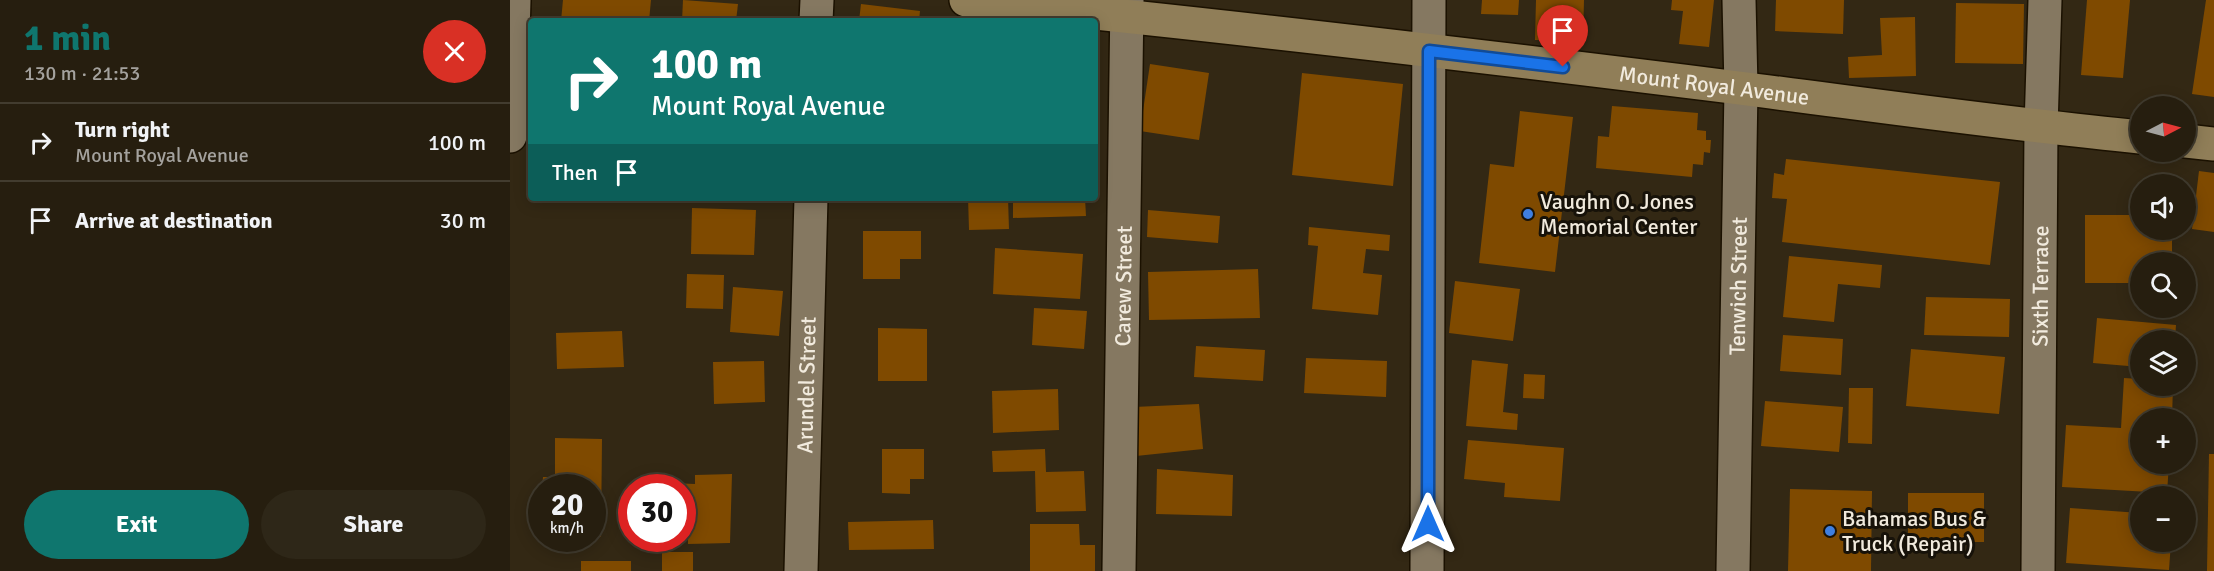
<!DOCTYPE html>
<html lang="en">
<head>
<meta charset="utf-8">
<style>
  body { margin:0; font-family:Signika,sans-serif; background:#2e2718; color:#f1f3f6; height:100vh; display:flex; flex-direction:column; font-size:22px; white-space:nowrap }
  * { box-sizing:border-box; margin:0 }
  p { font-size:20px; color:#a4a29e }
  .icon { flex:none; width:33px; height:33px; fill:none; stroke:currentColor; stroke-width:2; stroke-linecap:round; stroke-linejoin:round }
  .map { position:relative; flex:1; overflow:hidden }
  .drawer { display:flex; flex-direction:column; background:#261e0f; width:510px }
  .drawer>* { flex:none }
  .hud { position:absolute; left:18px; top:18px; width:570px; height:183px; border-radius:6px; box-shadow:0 3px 15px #0003,0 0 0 2px #423c2f; background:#0f766e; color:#fff; overflow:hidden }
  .needle { width:39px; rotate:84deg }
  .tools { position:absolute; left:1620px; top:96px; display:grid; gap:12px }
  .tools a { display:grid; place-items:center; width:66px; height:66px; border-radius:50%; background:#261e0f; box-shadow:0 3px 15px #0003,0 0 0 2px #423c2f; font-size:30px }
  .speed { position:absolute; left:18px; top:474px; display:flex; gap:12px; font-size:30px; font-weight:700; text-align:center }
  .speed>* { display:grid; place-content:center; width:78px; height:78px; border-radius:50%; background:#261e0f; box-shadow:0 3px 15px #0003,0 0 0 2px #423c2f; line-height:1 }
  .speed small { font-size:15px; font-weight:400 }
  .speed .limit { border:9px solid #d22; background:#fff; color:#111 }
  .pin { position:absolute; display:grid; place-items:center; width:51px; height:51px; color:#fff; margin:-62px -26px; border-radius:50% 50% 50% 0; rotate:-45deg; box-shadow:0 0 6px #0007 }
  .pin .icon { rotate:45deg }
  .me { position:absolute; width:66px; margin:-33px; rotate:0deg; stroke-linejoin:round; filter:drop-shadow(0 0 4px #0008) }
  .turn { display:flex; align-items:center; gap:21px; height:126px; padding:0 24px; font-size:27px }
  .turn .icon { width:78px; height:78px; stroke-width:2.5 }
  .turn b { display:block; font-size:42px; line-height:51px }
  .then { display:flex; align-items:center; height:57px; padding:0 24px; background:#0003; gap:12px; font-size:22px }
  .round { display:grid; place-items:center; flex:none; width:63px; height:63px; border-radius:32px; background:#2e2718 }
  .head { display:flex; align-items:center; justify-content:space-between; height:102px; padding:0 24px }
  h1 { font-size:36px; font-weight:700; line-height:45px; color:#0f766e }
  .button { display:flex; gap:12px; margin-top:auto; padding:12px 24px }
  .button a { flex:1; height:69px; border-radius:36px; background:#0f766e; color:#fff; font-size:24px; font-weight:700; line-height:69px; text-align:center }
  .button a+a { background:#2e2718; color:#f1f3f6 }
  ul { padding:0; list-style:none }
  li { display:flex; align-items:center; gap:18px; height:78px; padding:0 24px; border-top:2px solid #423c2f }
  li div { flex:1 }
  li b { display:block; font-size:22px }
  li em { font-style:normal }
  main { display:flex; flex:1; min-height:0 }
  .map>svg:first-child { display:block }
  .building { fill:#7f4a00 }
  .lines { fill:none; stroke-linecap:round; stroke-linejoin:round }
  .street-casing { stroke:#1b1100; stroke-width:36 }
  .secondary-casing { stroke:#1b1100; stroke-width:36 }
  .street { stroke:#857861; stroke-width:33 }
  .secondary { stroke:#907e58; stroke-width:33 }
  .route-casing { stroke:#114b97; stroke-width:15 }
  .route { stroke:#1a73e8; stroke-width:10 }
  .shop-dot { fill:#3f7fe0; stroke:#171209; stroke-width:2 }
  .labels { text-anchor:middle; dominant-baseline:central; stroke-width:6; stroke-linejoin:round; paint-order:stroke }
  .street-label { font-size:22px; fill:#f1eadd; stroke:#171209 }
  .poi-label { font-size:22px; fill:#f1eadd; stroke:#171209; text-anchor:start }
</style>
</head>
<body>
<main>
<section class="drawer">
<div class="head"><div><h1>1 min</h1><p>130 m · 21:53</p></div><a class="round" style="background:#d93025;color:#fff"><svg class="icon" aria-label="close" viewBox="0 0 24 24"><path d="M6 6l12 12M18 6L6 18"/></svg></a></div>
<ul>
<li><svg class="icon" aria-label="right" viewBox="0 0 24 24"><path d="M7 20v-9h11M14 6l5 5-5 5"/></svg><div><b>Turn right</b><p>Mount Royal Avenue</p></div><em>100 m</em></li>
<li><svg class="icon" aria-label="arrive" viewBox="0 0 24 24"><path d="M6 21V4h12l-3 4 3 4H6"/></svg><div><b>Arrive at destination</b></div><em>30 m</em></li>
</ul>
<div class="button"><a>Exit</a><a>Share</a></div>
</section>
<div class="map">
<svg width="1704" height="571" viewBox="0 0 1704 571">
  <rect width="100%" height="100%" fill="#332814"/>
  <g class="building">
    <path d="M53 0H141L139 21H51Z"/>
    <path d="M173 0 228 4 226 21H172Z"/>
    <path d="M972 0H1009L1008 15 971 14Z"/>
    <path d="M1026 0H1074L1073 41 1025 40Z"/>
    <path d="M1162 0H1204L1199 47 1169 44 1173 11 1161 10Z"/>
    <path d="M1266 0H1334L1333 34 1265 31Z"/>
    <path d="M1577 0H1620L1613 78 1571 75Z"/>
    <path d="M1696 0H1704V97L1682 94Z"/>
    <path d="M1446 3 1514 4 1513 64 1445 63Z"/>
    <path d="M351 4 410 11 409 21H349Z"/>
    <path d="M1405 17 1406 76 1339 78 1338 57 1372 55 1370 18Z"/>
    <path d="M640 64 699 73 689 140 630 131Z"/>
    <path d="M792 73 893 84 883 186 782 175Z"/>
    <path d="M1102 106 1188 113 1187 130 1196 131V140H1201L1200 153 1194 152 1193 165 1183 164 1182 177 1086 168 1088 136 1099 137Z"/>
    <path d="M1010 111 1063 117 1045 272 969 263 980 164 1004 167Z"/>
    <path d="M1276 159 1490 182 1480 265 1272 242 1277 199 1262 198 1264 173 1274 175Z"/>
    <path d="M1689 171 1704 173V232L1682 229Z"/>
    <path d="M458 198H498L499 229 459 230Z"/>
    <path d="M503 198H575L576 216 503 218Z"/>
    <path d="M182 208 246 210 244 255 181 254Z"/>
    <path d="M638 210 710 216 708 243 637 237Z"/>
    <path d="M1575 215H1630V230H1662V262H1630V283H1575Z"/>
    <path d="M799 227 880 235 879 251 856 249 853 273 872 275 868 315 802 309 808 246 798 245Z"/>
    <path d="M353 231H411V259H390V279H353Z"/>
    <path d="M485 248 573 254 570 299 483 294Z"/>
    <path d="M1279 256 1372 265 1370 288 1328 284 1324 322 1273 317Z"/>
    <path d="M748 269 750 318 639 320 638 272Z"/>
    <path d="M177 274 214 275 213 309 176 308Z"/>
    <path d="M945 281 1010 289 1003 341 939 333Z"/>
    <path d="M223 287 273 291 269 336 220 332Z"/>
    <path d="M1416 297 1500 299 1499 337 1414 335Z"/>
    <path d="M524 308 577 311 574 349 522 345Z"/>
    <path d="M1587 318 1666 325 1665 340H1630V367L1583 363Z"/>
    <path d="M368 328 417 329V381H368Z"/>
    <path d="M112 331 114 367 47 369 46 333Z"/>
    <path d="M1273 335 1333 339 1331 375 1270 371Z"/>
    <path d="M686 346 755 350 753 381 684 377Z"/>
    <path d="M1401 349 1495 357 1489 414 1396 406Z"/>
    <path d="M796 358 877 361 876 397 794 393Z"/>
    <path d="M962 360 998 364 993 412 1008 414 1007 430 956 426Z"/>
    <path d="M254 361 255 402 204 404 203 362Z"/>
    <path d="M1014 374 1035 375 1034 399 1013 398Z"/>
    <path d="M1614 378 1630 379V386H1663L1662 418H1630V464H1659L1657 493 1552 487 1556 425 1611 428Z"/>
    <path d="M1339 388H1363L1362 444 1338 443Z"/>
    <path d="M548 389 549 430 483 433 482 391Z"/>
    <path d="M1255 401 1333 407 1329 452 1251 446Z"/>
    <path d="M689 404 693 449 626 456 624 407Z"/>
    <path d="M45 438 92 439 91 537 82 533V488H32L33 477H45Z"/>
    <path d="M958 440 1054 448 1050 501 994 497 995 483 954 479Z"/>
    <path d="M372 449H414V479H400V494L372 493Z"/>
    <path d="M535 449 536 472 574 471 576 511 526 512 525 471 483 472 482 451Z"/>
    <path d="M1699 454H1704V571H1697Z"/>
    <path d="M647 469 723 475 722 516 646 514Z"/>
    <path d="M222 474 220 543 178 544V536H172V488H161V483L185 484V475Z"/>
    <path d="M1280 489 1362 491 1361 571H1278Z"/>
    <rect x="1398" y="493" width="76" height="49"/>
    <path d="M1560 508 1630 513V542H1661L1659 570 1556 563Z"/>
    <path d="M423 520 424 549 339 550 338 522Z"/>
    <path d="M520 524H569L570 545H585V571H520Z"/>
    <rect x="152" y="552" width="31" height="19"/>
    <rect x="71" y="561" width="50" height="10"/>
  </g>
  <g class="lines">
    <defs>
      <g id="street">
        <path d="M306 21 307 0"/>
        <path d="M0 136 4 0"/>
        <path id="s1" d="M291 571 301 198"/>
        <path id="s2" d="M609 571 617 0"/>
        <path d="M917 571 919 0"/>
        <path id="s3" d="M1223 571 1231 88 1229 0"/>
        <path id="s4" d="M1528 571 1531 127 1535 0"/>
      </g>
      <g id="secondary">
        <path id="s5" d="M456 0C714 25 972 56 1229 88 1363 105 1496 124 1630 137"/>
        <path d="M1676 141 1704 144"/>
      </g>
    </defs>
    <use href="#street" class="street-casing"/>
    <use href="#secondary" class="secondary-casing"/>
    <use href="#street" class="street"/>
    <use href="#secondary" class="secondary"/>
  </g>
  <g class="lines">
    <defs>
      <path id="route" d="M918 524 919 51 1053 67"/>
    </defs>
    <use href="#route" class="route-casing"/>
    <use href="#route" class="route"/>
  </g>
  <g class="shop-dot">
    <circle cx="1018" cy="214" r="6"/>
    <circle cx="1320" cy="531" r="6"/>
  </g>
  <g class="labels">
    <g class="street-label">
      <text stroke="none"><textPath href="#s5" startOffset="753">Mount Royal Avenue</textPath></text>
      <text stroke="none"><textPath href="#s2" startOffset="285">Carew Street</textPath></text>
      <text stroke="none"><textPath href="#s3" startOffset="285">Tenwich Street</textPath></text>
      <text stroke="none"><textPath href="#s4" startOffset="285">Sixth Terrace</textPath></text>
      <text stroke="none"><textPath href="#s1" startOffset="186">Arundel Street</textPath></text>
    </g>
    <g class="poi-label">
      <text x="1030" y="201">Vaughn O. Jones<tspan x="1030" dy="25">Memorial Center</tspan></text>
      <text x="1332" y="518">Bahamas Bus &amp;<tspan x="1332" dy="25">Truck (Repair)</tspan></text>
    </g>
  </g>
</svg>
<div class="tools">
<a><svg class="needle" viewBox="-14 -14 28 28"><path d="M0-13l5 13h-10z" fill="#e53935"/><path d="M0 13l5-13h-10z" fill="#a4a29e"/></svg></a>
<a><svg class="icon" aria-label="sound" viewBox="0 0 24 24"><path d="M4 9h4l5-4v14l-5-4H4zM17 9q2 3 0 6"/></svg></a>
<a><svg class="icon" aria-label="search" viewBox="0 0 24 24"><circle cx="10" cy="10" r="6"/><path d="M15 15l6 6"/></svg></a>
<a><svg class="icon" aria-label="layers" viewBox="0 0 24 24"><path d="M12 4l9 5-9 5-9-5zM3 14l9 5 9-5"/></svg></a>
<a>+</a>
<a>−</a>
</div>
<div class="speed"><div>20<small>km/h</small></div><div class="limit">30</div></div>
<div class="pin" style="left:1053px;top:67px;background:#d93025"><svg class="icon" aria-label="arrive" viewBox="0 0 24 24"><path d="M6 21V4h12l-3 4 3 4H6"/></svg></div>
<svg class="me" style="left:918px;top:524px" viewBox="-20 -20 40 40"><path d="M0-17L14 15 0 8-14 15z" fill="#1a73e8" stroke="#fff" stroke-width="4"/></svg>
<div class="hud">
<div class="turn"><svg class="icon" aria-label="right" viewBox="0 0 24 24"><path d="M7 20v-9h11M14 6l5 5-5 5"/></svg><div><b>100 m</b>Mount Royal Avenue</div></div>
<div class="then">Then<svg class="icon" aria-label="arrive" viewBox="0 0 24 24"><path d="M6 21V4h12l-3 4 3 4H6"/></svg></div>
</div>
</div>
</main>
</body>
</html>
